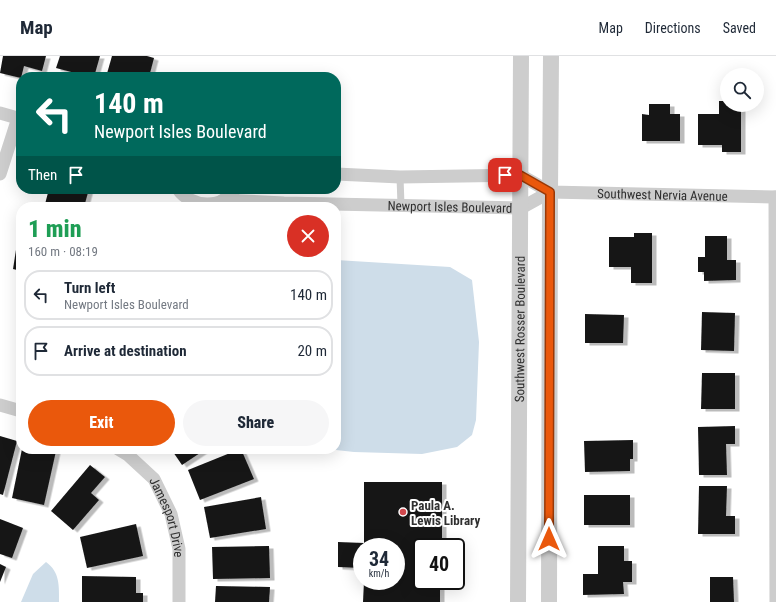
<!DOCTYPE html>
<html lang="en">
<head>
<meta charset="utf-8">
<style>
  body { margin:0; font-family:"Roboto Condensed",sans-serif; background:#f6f6f7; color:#1f2937; height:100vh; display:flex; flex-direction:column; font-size:15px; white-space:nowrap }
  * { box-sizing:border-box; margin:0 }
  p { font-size:13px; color:#747a83 }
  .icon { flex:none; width:22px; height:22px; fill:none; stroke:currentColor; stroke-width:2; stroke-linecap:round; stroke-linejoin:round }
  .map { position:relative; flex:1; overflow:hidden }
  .side { position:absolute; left:16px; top:146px; width:325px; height:252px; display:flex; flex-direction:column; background:#fff; border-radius:16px; box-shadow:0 4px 16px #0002 }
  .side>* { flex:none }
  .banner { position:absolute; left:16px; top:16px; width:325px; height:122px; border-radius:16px; box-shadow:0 4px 16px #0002; background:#00695c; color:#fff; overflow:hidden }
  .tools { position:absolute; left:720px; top:12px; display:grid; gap:8px }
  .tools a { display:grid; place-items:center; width:44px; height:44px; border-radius:50%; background:#fff; box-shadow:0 4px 16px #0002; font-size:20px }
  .speed { position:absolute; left:353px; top:482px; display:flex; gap:8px; font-size:20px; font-weight:700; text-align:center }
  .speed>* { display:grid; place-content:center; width:52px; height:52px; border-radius:50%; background:#fff; box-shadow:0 4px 16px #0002; line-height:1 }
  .speed small { font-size:10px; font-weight:400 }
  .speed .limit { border:2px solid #111; border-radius:6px; background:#fff; color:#111 }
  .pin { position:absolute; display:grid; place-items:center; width:34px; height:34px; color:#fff; margin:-17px; border-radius:8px; box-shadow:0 2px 6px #0006 }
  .me { position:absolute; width:44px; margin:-22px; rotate:0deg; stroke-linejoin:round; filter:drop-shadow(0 0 3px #0008) }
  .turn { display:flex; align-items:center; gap:14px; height:84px; padding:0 12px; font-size:18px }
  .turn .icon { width:52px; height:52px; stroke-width:2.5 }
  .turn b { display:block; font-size:28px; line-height:34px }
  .then { display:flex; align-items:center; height:38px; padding:0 12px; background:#0003; gap:8px; font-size:15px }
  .round { display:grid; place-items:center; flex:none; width:42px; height:42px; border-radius:21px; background:#f6f6f7 }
  .headline { display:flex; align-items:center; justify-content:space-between; height:68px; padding:0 12px }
  h1 { font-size:24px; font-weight:800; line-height:30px; color:#1e9e55 }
  .button { display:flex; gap:8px; margin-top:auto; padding:8px 12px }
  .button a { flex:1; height:46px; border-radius:24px; background:#ea580c; color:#fff; font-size:16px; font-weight:800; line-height:46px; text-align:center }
  .button a+a { background:#f6f6f7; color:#1f2937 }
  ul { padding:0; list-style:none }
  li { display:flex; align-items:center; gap:12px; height:50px; margin:0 8px 6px; padding:0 4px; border:2px solid #e0e1e3; border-radius:16px }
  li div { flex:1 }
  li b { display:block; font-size:15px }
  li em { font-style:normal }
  header { display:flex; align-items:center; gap:24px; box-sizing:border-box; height:56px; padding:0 20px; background:#fff; border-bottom:1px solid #e0e1e3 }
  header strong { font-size:19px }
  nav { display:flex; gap:22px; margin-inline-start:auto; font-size:14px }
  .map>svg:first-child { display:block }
  .water { fill:#cedde9 }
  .building { fill:#171717; filter:url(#shadow) }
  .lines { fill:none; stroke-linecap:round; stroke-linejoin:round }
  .service { stroke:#cdcdcd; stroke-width:7 }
  .minor { stroke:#cdcdcd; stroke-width:13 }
  .tertiary { stroke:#cdcdcd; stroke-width:16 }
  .route-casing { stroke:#983908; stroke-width:10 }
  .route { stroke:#ea580c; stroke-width:7 }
  .poi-dot { fill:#d1484d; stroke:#fff; stroke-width:1.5 }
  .labels { text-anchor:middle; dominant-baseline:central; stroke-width:4; stroke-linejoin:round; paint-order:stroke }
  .street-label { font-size:13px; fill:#303030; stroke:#fff }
  .poi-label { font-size:13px; font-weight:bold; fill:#303030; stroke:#fff; text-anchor:start }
</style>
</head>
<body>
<header>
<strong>Map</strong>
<nav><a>Map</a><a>Directions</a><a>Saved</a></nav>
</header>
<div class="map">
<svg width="776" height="546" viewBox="0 0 776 546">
  <defs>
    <filter id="shadow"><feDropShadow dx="4.5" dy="2.5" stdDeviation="0" flood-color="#0004"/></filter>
  </defs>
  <rect width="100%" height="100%" fill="#fff"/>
  <g class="water">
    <path d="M336 204 450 211 472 224 479 286 476 364 472 379 457 391 422 398 354 396 327 393H336Z"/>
    <path d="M46 506C60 516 59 530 59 546H21L33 518Z"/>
  </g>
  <g class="building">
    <path d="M3 0H46L42 15 24 10 21 22 0 17Z"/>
    <path d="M60 0H100L94 21H74L75 17 56 12Z"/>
    <path d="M112 0H147L154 2 149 21H106Z"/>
    <path d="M719 45H727V49H741V96H722V89H698V58H719Z"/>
    <path d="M649 48H670V58H680V85H642V58L649 59Z"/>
    <path d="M49 133H89L84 151H54L45 148Z"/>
    <path d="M634 177H652V227H631V211H609V181H634Z"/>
    <path d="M705 180H727V204H736V224L704 225V216H698V201H705Z"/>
    <path d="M16 194 21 195V215L13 213Z"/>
    <path d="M702 256 735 257 734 295 701 294Z"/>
    <path d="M585 258 624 259 623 287H585Z"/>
    <path d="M702 317H735V353H701Z"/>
    <path d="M735 370V388H726L727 419H699L698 371Z"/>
    <path d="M0 380 17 385 3 439 0 438Z"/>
    <path d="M633 384V403H630V415L585 416 584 385Z"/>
    <path d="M22 393H48L56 395 44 449 12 442Z"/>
    <path d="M171 393H206L182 409Z"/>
    <path d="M240 393H241L254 423 200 444 188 414Z"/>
    <path d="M90 409 105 421 91 437 99 444 73 474 51 455Z"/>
    <path d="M364 426H442V487H454V491H422V525H440V546H363L364 525H396V491H362V512L338 511V486L364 487Z"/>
    <path d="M699 430H727L726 460H735V478H698Z"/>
    <rect x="584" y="439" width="46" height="30"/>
    <path d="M261 441 266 473 210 482 204 451Z"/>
    <path d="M0 463 23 472 12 502 0 498Z"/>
    <path d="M136 468 143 500 87 512 80 481Z"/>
    <path d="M269 490 270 522 213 523 212 491Z"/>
    <path d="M598 490H624V505H632V526H623L624 538 583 539V518H598Z"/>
    <path d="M0 508 6 511 0 526Z"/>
    <path d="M82 520 136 521V537H143V546H82Z"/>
    <path d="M710 521H733L734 546H710Z"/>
    <path d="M216 530 270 531 269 546H215Z"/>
  </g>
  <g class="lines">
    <path class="service" d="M400 121 401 149"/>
    <g class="minor">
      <path d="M0 57 21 63"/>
      <path d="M0 118 18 62"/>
      <path id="s1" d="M336 118 400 121 520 119 550 136 776 141"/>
      <path d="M178 133C191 152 223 154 235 133"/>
      <path d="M775 141 776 546"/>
      <path id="s2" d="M223 144 284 147 521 152 550 136"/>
      <path d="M0 349 21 355"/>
      <path id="s3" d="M118 393 128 399 154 423 171 458 179 493V546"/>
    </g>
    <g class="tertiary">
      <path id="s4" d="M518 546 521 0"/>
      <path d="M549 546 550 136 551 0"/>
    </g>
  </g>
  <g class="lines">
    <defs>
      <path id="route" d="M505 119H520L550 136 549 483"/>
    </defs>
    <use href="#route" class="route-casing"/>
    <use href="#route" class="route"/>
  </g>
  <circle class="poi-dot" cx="403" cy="456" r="4"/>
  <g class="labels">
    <g class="street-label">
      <text stroke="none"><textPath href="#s1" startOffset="331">Southwest Nervia Avenue</textPath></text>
      <text stroke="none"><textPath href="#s2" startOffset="227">Newport Isles Boulevard</textPath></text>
      <text stroke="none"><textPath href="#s4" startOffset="273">Southwest Rosser Boulevard</textPath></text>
      <text stroke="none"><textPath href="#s3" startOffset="88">Jamesport Drive</textPath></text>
    </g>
    <g class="poi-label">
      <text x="411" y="449">Paula A.<tspan x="411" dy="15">Lewis Library</tspan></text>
    </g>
  </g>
</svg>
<div class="tools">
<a><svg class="icon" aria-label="search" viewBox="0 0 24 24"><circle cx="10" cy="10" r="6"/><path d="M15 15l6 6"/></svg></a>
</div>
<div class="speed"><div>34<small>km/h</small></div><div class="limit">40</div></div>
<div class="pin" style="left:505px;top:119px;background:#d93025"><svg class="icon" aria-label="arrive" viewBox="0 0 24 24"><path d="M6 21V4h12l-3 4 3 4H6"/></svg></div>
<svg class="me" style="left:549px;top:483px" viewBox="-20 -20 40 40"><path d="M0-17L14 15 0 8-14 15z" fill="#ea580c" stroke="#fff" stroke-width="4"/></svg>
<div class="banner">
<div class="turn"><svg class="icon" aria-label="left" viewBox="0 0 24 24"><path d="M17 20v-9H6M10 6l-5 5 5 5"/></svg><div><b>140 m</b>Newport Isles Boulevard</div></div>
<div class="then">Then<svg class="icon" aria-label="arrive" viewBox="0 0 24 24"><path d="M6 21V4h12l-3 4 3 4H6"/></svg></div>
</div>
<section class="side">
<div class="headline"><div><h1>1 min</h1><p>160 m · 08:19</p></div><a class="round" style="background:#d93025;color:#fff"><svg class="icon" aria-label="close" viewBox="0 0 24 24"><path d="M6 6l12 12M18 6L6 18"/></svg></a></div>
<ul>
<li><svg class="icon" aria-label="left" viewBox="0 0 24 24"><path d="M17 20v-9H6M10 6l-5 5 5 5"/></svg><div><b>Turn left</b><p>Newport Isles Boulevard</p></div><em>140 m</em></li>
<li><svg class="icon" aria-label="arrive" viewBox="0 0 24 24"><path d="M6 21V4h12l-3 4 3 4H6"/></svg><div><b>Arrive at destination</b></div><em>20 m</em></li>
</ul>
<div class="button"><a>Exit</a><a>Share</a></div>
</section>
</div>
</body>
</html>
